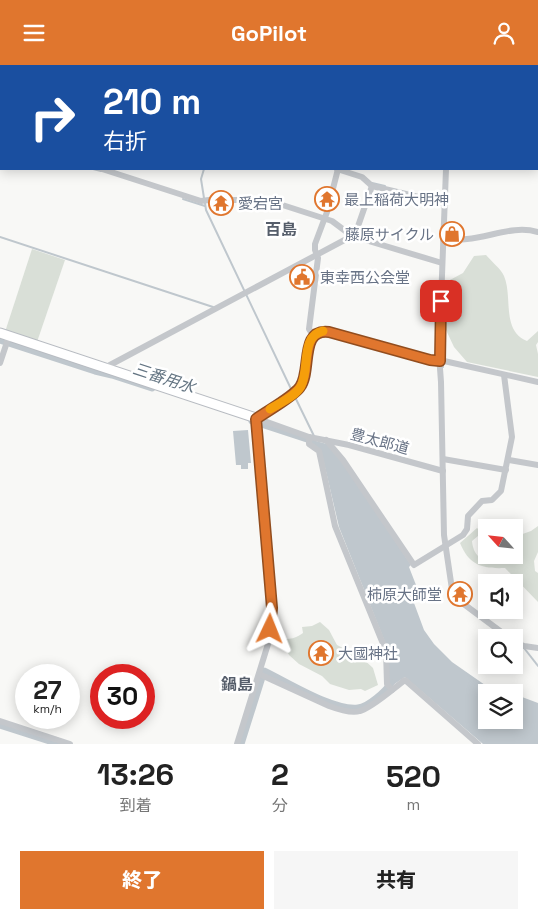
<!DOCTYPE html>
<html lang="ja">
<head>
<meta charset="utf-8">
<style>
  body { margin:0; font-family:"Space Grotesk","Noto Sans JP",sans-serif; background:#f6f6f6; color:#222; height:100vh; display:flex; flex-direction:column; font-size:19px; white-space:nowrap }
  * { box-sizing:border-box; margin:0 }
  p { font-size:16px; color:#767676 }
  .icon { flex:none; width:28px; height:28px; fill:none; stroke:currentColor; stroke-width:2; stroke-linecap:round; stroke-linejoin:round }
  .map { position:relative; height:679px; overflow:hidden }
  .panel { display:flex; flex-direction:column; background:#fff; flex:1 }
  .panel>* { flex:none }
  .banner { position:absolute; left:0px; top:0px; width:539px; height:105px; box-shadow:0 2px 12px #0003; background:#1a4fa0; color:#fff; overflow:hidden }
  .needle { width:32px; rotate:297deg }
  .controls { position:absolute; left:478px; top:454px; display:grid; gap:10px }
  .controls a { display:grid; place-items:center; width:45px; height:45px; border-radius:0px; background:#fff; box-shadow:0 2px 12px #0003; font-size:25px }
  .speed { position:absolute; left:15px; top:599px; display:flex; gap:10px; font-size:25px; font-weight:700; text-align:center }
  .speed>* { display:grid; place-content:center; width:65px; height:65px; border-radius:50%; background:#fff; box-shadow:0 2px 12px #0003; line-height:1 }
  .speed small { font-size:12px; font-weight:400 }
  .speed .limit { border:8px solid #d22; background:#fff; color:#111 }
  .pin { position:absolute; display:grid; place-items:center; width:42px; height:42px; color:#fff; margin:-21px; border-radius:10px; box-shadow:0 2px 8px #0006 }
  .me { position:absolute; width:55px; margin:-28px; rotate:2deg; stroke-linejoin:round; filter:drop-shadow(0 0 4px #0008) }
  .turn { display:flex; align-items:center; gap:18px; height:105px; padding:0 20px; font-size:22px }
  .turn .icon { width:65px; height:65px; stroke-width:2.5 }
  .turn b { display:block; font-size:35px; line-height:42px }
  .eta { display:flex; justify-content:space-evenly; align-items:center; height:85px; text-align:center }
  .eta b { font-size:30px; font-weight:800; line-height:35px }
  .cta { display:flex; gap:10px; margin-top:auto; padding:10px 20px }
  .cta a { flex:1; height:58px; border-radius:0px; background:#e0762e; color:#fff; font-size:20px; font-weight:800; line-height:58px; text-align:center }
  .cta a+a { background:#f6f6f6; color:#222 }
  header { display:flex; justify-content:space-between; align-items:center; height:65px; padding:0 20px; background:#e0762e; color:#fff; font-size:22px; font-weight:800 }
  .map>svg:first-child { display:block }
  .green { fill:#d9dfd7 }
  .water { fill:#bfc7cd }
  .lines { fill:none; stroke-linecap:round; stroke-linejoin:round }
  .stream { stroke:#bfc7cd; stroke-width:2 }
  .canal { stroke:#bfc7cd; stroke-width:7 }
  .secondary-casing { stroke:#b8bcc2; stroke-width:11 }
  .street { stroke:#c4c7cb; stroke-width:6 }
  .secondary { stroke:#fff; stroke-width:9 }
  .route-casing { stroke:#924d1e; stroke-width:12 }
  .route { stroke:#e0762e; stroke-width:9 }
  .slow { stroke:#f59e0b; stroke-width:9 }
  .labels { text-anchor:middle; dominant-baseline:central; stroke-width:5; stroke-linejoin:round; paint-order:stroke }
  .poi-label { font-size:15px; fill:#687386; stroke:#fff; text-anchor:start }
  .street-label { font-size:15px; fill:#687386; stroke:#fff }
  .neighbourhood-label { font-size:16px; font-weight:bold; fill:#565e6b; stroke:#fff }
  .water-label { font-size:16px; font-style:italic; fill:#637482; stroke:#fff }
</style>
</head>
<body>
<header><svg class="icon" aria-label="menu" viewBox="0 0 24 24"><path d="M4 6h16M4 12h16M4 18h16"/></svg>GoPilot<svg class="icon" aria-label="person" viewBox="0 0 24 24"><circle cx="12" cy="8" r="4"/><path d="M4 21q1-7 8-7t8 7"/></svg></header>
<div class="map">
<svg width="538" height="679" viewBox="0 0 538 679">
  <rect width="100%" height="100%" fill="#f8f8f6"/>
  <g class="green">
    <path d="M32 184 65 195 37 277 5 267Z"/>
    <path d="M486 190C491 196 501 204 504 211 513 232 501 265 527 276L538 266V277L536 280 538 289V312L467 297 454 282 446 265 448 216 463 208 474 191Z"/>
    <path d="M538 461V487L534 496 535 506 538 508V537L505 503C482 504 469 500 460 478L477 463 486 471V475L478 471 472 476C474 499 492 496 509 496L514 490V472L531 466Z"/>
    <path d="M320 557 329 565 337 580 361 592 373 603 378 620 365 626 361 624 349 625 330 619 322 611 299 599 289 590 286 584 278 579 275 572C287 575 293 575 303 568L302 562 312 561Z"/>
  </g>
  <g class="water">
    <path d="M248 365 251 398H248V404H241V400H236L233 366Z"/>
    <path d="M312 375 327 379 342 396 411 500 409 502 416 520 417 527 414 538 424 565 434 579 452 597 485 620 510 627 486 628V655H514V629L538 638V679H483L405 612 393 620 389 618 387 582 339 462 321 385 312 378Z"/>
  </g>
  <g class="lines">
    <g class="stream">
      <path d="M240 1V0"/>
      <path d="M93 104 101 106"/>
      <path d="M372 118 385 121"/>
      <path d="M204 133 201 114 204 104"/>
      <path d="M183 134 205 141"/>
      <path d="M205 138 206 145 292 326"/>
      <path d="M0 172 213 242"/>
      <path d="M443 302 445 227"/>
      <path d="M294 330 314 371"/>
      <path d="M524 583 538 601"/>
    </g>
    <g class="canal">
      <path d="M0 275 95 306 112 310 152 323"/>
      <path d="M252 356 313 376"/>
      <path d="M0 660 59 679"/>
      <path d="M241 679 264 606C287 617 333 646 358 643 368 642 386 626 391 618"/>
    </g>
    <defs>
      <path id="secondary" d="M0 268 256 353"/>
    </defs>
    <use href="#secondary" class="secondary-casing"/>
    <g class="street">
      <path d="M91 0 95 1"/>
      <path d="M477 0 478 1"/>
      <path d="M370 1V0"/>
      <path d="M449 1V0"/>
      <path d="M538 17V20"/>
      <path d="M0 70H1"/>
      <path d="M102 104 201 136 209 135H267L332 156 352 171 356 167 372 121 444 138"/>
      <path d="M337 104 362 112 372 121"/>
      <path d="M446 104 439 290 441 317 444 470 453 531 508 572"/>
      <path d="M443 175C451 174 459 175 467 174 491 172 514 160 538 167"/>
      <path d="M313 270 309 264 318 193 315 185V179L327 147 338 104"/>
      <path d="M0 298 9 271"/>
      <path d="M107 304 110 300 352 171 442 198"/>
      <path d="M256 353 300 323 305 309 311 274 315 268 324 266 430 295 444 296 538 317"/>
      <path d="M256 353 309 372 349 380 443 406"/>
      <path d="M309 372V379L319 386 335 461 386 586 387 619 392 625"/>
      <path d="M326 375 343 395 414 500 463 470 467 464 468 451 482 436 492 435 501 426 512 372 504 310"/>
      <path d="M443 394 506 405"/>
      <path d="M509 395 538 400"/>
      <path d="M514 577 524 581 538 583"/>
      <path d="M259 609 329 641C337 644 351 649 360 646 372 643 394 623 405 615L478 679"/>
      <path d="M0 656 70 679"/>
      <path d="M237 679 268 579 272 552 256 353"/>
    </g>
    <use href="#secondary" class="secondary"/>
  </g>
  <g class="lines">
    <defs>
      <path id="route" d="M270 564 272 543 256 354C267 346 293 332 300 322 312 306 299 263 329 267L430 295 440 296 441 236"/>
    </defs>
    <use href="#route" class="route-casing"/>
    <use href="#route" class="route"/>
    <path class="slow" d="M270 344C280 338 296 331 301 321 310 304 300 271 323 266"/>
  </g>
  <defs>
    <symbol id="temple-ring" viewBox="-11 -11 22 22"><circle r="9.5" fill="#fff" stroke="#e0762e" stroke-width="1.5"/><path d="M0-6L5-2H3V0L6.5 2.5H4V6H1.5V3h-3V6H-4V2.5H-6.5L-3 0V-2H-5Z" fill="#e0762e"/></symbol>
    <symbol id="shop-ring" viewBox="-11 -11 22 22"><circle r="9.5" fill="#fff" stroke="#e0762e" stroke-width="1.5"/><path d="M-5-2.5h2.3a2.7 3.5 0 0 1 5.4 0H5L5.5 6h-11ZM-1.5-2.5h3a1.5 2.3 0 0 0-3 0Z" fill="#e0762e"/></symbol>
    <symbol id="civic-ring" viewBox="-11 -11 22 22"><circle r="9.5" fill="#fff" stroke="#e0762e" stroke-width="1.5"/><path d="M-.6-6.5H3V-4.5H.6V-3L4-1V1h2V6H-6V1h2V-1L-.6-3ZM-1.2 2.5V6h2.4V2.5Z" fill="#e0762e"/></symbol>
  </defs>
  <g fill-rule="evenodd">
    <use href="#temple-ring" x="313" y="120" width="28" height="28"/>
    <use href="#temple-ring" x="207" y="124" width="28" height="28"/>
    <use href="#shop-ring" x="438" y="155" width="28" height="28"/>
    <use href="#civic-ring" x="288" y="198" width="28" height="28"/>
    <use href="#temple-ring" x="446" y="515" width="28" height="28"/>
    <use href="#temple-ring" x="307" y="574" width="28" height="28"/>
  </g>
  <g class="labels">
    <g class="poi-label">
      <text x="344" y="134">最上稲荷大明神</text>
      <text x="238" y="138">愛宕宮</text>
      <text x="434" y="169" text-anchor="end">藤原サイクル</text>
      <text x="320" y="212">東幸西公会堂</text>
      <text x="442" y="529" text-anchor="end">柿原大師堂</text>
      <text x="338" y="588">大國神社</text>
    </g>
    <g class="street-label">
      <text transform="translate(380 376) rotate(15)">豊太郎道</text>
    </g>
    <g class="neighbourhood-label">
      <text x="281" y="164">百島</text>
      <text x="237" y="619">鍋島</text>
    </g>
    <g class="water-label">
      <text transform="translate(164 313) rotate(18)">三番用水</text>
    </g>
  </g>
</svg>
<div class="controls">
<a><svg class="needle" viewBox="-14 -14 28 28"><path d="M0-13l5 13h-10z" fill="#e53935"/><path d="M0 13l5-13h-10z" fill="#767676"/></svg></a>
<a><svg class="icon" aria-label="sound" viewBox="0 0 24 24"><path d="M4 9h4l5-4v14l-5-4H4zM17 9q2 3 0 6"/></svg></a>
<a><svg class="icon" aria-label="search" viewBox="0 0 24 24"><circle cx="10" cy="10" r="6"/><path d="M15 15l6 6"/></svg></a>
<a><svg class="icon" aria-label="layers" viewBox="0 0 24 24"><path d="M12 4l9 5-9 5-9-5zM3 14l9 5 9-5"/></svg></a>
</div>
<div class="speed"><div>27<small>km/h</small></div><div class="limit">30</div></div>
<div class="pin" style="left:441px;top:236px;background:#d93025"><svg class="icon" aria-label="arrive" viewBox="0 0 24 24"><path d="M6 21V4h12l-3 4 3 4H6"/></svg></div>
<svg class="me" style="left:270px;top:564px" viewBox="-20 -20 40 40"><path d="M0-17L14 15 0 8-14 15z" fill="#e0762e" stroke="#fff" stroke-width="4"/></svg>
<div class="banner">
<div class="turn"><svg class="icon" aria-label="right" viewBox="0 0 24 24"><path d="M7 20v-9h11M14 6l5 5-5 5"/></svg><div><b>210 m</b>右折</div></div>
</div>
</div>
<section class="panel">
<div class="eta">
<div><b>13:26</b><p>到着</p></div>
<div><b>2</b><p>分</p></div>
<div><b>520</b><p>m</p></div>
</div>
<div class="cta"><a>終了</a><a>共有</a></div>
</section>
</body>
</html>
